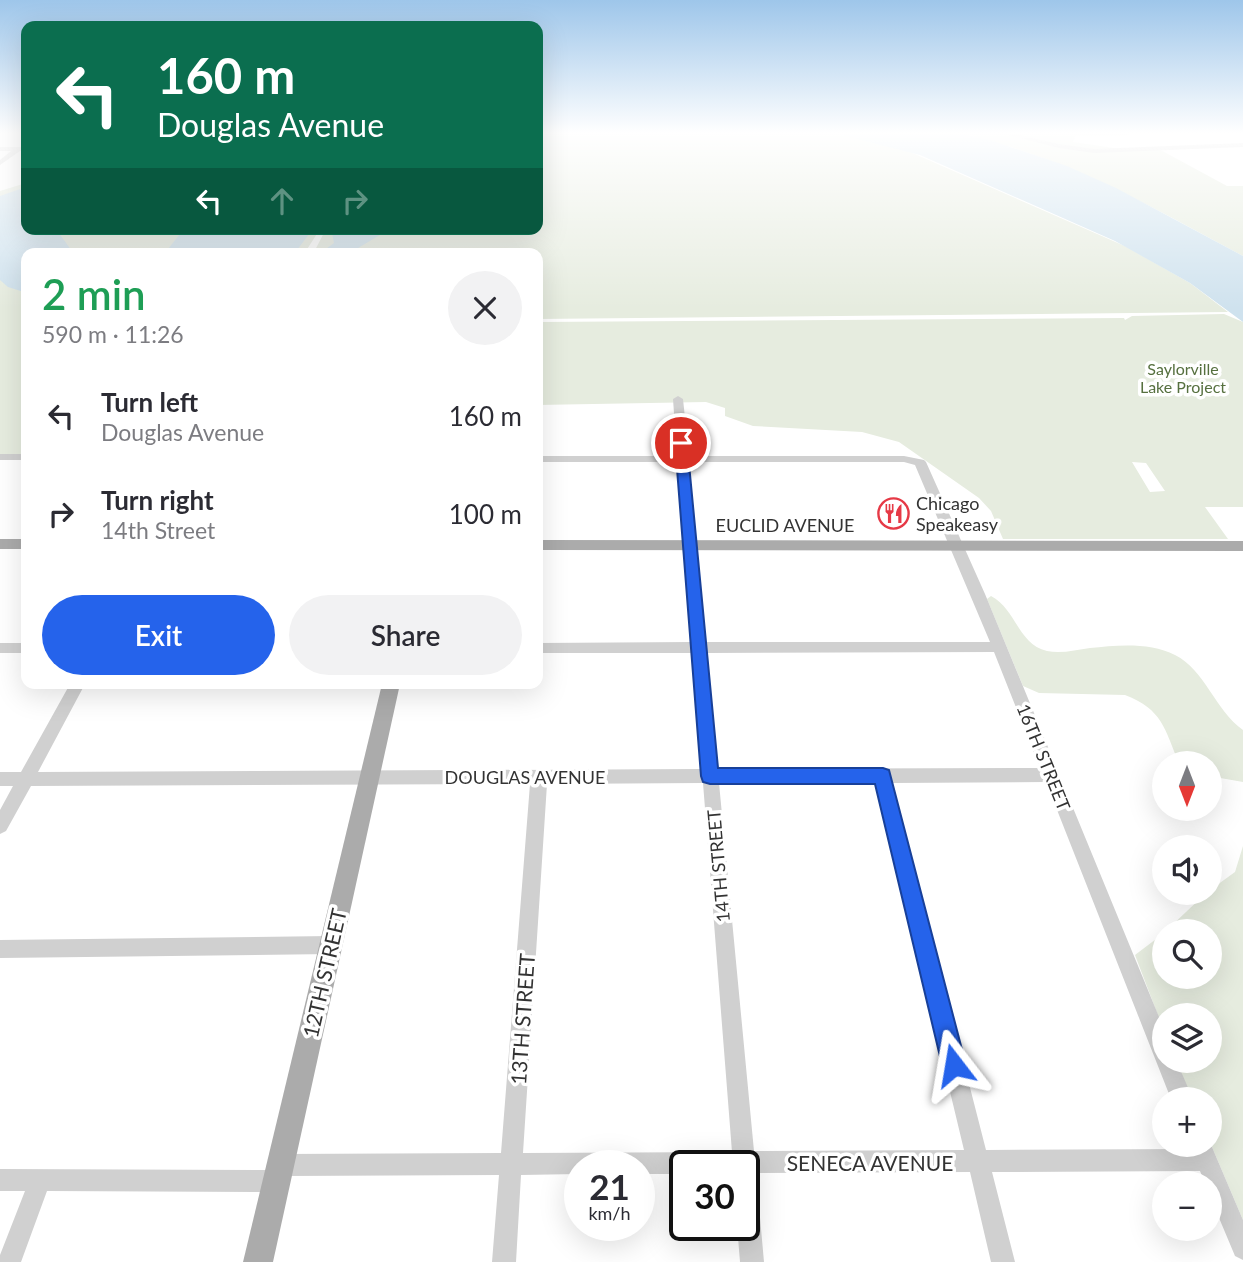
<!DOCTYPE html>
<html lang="en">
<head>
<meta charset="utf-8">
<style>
  body { margin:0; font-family:Lato,sans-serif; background:#f2f2f3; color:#2b2b33; height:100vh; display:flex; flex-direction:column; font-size:26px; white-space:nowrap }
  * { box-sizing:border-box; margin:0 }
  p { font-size:23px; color:#7c7c81 }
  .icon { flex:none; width:38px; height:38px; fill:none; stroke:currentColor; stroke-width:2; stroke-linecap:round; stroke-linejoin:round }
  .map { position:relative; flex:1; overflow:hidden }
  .panel { position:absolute; left:21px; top:248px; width:522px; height:441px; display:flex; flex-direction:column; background:#fff; border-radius:14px; box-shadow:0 7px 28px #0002 }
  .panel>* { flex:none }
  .hud { position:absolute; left:21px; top:21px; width:522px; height:214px; border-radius:14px; box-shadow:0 7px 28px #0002; background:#0b6e4f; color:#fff; overflow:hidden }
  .needle { width:46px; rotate:180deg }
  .controls { position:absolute; left:1152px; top:751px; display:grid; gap:14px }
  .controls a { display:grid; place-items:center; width:70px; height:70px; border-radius:50%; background:#fff; box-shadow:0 7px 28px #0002; font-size:35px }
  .speed { position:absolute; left:564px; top:1150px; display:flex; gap:14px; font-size:35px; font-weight:700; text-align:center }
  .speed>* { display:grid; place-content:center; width:91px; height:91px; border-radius:50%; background:#fff; box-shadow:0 7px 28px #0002; line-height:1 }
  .speed small { font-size:18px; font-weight:400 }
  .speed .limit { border:4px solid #111; border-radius:10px; background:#fff; color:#111 }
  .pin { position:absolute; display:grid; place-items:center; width:60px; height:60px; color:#fff; margin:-30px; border:4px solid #fff; border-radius:50%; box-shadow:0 2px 7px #0007 }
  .me { position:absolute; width:77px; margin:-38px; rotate:346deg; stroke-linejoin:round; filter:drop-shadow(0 0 5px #0008) }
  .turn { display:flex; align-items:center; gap:24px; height:147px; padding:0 21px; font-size:32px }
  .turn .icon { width:91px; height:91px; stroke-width:2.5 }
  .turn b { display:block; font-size:49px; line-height:60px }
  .lanes { display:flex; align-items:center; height:66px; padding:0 21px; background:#0003; justify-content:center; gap:35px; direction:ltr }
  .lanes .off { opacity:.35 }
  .round { display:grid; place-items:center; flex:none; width:74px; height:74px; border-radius:37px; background:#f2f2f3 }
  .overview { display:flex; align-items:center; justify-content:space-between; height:119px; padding:0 21px }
  h1 { font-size:42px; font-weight:600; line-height:52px; color:#1e9e55 }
  .cta { display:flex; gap:14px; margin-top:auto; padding:14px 21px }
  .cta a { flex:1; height:80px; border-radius:42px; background:#2563eb; color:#fff; font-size:28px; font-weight:600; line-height:80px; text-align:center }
  .cta a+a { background:#f2f2f3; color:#2b2b33 }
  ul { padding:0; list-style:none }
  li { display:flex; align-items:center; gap:21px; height:98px; padding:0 21px }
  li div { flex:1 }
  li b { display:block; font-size:26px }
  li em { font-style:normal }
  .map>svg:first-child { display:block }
  .green { fill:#e6ecdf; fill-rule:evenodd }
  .water { fill:#cfe2ee }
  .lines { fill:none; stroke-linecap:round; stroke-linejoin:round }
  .minor { fill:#d0d0d0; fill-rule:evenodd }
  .major { fill:#ababab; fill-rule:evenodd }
  .route { fill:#2563eb; stroke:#184099; stroke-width:2 }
  .labels { text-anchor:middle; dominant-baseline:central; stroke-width:7; stroke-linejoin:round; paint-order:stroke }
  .far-park-label { font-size:16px; fill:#56703f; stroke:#fff }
  .poi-label { font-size:18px; fill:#333; stroke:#fff; text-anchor:start }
  .street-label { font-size:18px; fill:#333; stroke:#fff }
  .near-street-label { font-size:21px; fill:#333; stroke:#fff }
</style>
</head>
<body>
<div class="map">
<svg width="1243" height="1262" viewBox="0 0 1243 1262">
  <rect width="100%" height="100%" fill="#fff"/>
  <g class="green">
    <path d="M537 133H834L901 148 1127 247 1190 283 1228 312 537 319V254H313L326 229H537Z"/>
    <path d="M958 133H1128L1129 135 1123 136H1075L1073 142 1121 149 1155 147 1227 186H1243V256C1151 206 1061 155 958 133Z"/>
    <path d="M26 183V229H320L304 254H26V457H0V191Z"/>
    <path d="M1224 314 1243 322V507H1205L1228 539H1003L991 511 979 498 899 442 862 432 753 426 725 416V408L706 402 537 405V322L1124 318 1125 320 1132 316ZM1132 462 1146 463 1165 491 1150 492Z"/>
    <path d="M991 596C1016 609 1018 644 1047 651 1061 654 1076 650 1090 648 1117 645 1150 642 1175 655 1205 670 1215 710 1243 730V782L1209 776V763H1179C1164 728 1163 710 1125 695L1039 693 1023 686 987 599Z"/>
    <path d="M1243 846V1220L1209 1140V1099H1192L1176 1061 1209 1060V1015H1164V1031L1135 955 1164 933V976H1209V931H1166L1206 893 1235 872Z"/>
  </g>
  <g class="water">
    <path d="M834 133H958L990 140 1067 166 1116 188 1243 256V322L1190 283 1115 241 920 155Z"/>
    <path d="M26 187V229H56L74 254H26V292H24L8 287 0 280V196Z"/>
    <path d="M184 229H313L294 254H164Z"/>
    <path d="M335 229H390L348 254H319L334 243 332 233Z"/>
  </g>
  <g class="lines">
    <g class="minor">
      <path d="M1001 133H1010L1059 144 1094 149 1243 143V147L1094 153 1059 148Z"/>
      <path d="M0 147H26V151H20L0 165V160L11 151H0Z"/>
      <path d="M678 396 683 399 689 456H904L924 460 926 462 985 594 1164 1029V1060H1176L1193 1099H1171L1046 782 892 783 986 1150 1191 1149 1189 1144H1209V1140L1243 1220V1260L1235 1256 1209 1194V1183H1205L1200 1171 992 1172 1015 1262H991L970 1172 756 1173 764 1262H740L737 1225H744V1166H684V1174H639V1166H579V1174L521 1175 516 1262H492L499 1175 286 1176 288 1181 285 1189 277 1192 47 1191 21 1262H0V1255L25 1191H0V1169L271 1170 269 1165 272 1157 280 1154 501 1153 530 784 31 786 6 831 0 834V810L13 786H0V772H21L70 684H85L38 772 702 769 693 653H537V643L692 642 678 462H537V456H677L673 399ZM689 462H904L915 465 990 642H706ZM994 652 1040 768 718 769 707 653ZM703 783 732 1152 523 1153 547 784ZM719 783H876L964 1150 754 1151Z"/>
      <rect x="0" y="454" width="26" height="6"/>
      <rect x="0" y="643" width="26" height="10"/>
      <path d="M331 936 338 938 340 945 338 952 331 954 0 958V940Z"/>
    </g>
    <g class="major">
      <rect x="0" y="539" width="26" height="10"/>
      <path d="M537 540 1243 541V551L537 550Z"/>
      <path d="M382 684H400L273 1262H243Z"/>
    </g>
  </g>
  <linearGradient id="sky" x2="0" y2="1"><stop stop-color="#9ec6ea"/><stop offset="0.43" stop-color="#fff"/><stop offset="1" stop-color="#fff" stop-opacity="0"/></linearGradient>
  <rect width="1243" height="309" fill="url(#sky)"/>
  <path class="route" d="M681 439 687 443 718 768H883L889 770 966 1065 962 1074 954 1077 946 1074 942 1065 875 784H710L703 782 701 776 675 443Z"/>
  <defs>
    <symbol id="restaurant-ring" viewBox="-11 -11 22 22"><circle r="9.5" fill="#fff" stroke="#e63946" stroke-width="1.5"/><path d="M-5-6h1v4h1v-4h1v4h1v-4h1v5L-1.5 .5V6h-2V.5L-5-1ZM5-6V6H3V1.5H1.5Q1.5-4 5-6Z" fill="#e63946"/></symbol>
  </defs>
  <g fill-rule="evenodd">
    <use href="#restaurant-ring" x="876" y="496" width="35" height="35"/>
  </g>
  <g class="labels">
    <g class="far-park-label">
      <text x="1183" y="368">Saylorville<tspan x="1183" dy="18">Lake Project</tspan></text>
    </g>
    <g class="poi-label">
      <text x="916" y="503">Chicago<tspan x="916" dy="21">Speakeasy</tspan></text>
    </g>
    <g class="street-label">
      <text x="785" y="525">EUCLID AVENUE</text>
      <text transform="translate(1044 757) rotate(68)">16TH STREET</text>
      <text x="525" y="777">DOUGLAS AVENUE</text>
      <text transform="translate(718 866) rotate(-95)">14TH STREET</text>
    </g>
    <g class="near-street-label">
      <text transform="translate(324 973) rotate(-77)">12TH STREET</text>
      <text transform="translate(522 1019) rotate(-86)">13TH STREET</text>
      <text x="870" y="1162">SENECA AVENUE</text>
    </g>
  </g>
</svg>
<div class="controls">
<a><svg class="needle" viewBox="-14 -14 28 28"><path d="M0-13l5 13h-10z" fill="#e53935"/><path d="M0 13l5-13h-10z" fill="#7c7c81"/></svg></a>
<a><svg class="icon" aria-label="sound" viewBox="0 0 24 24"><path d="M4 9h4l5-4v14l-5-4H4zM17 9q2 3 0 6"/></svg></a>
<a><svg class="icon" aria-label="search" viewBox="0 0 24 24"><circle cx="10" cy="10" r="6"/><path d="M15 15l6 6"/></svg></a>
<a><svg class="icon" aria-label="layers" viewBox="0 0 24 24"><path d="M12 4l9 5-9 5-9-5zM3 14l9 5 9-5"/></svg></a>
<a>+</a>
<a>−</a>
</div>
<div class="speed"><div>21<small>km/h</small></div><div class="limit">30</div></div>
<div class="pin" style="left:681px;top:443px;background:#d93025"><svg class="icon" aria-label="arrive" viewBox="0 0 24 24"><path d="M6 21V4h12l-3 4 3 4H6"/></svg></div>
<svg class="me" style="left:954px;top:1065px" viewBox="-20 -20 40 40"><path d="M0-17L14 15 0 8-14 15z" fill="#2563eb" stroke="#fff" stroke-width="4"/></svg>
<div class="hud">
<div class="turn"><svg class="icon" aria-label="left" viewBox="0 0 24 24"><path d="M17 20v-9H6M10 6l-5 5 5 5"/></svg><div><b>160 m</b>Douglas Avenue</div></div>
<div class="lanes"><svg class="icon" aria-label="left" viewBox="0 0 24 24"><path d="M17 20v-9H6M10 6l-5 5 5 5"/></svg><svg class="icon off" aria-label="ahead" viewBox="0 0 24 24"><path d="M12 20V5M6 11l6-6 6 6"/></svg><svg class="icon off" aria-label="right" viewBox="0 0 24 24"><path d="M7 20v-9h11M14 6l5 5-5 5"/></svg></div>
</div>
<section class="panel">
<div class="overview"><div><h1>2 min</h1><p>590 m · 11:26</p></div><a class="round"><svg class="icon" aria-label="close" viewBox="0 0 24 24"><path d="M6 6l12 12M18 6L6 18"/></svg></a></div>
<ul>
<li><svg class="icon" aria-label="left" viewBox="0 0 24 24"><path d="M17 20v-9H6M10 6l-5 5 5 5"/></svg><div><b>Turn left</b><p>Douglas Avenue</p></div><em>160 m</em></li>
<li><svg class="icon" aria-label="right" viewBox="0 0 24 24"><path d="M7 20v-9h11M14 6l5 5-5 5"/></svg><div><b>Turn right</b><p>14th Street</p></div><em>100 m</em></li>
</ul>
<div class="cta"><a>Exit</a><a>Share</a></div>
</section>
</div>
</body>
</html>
